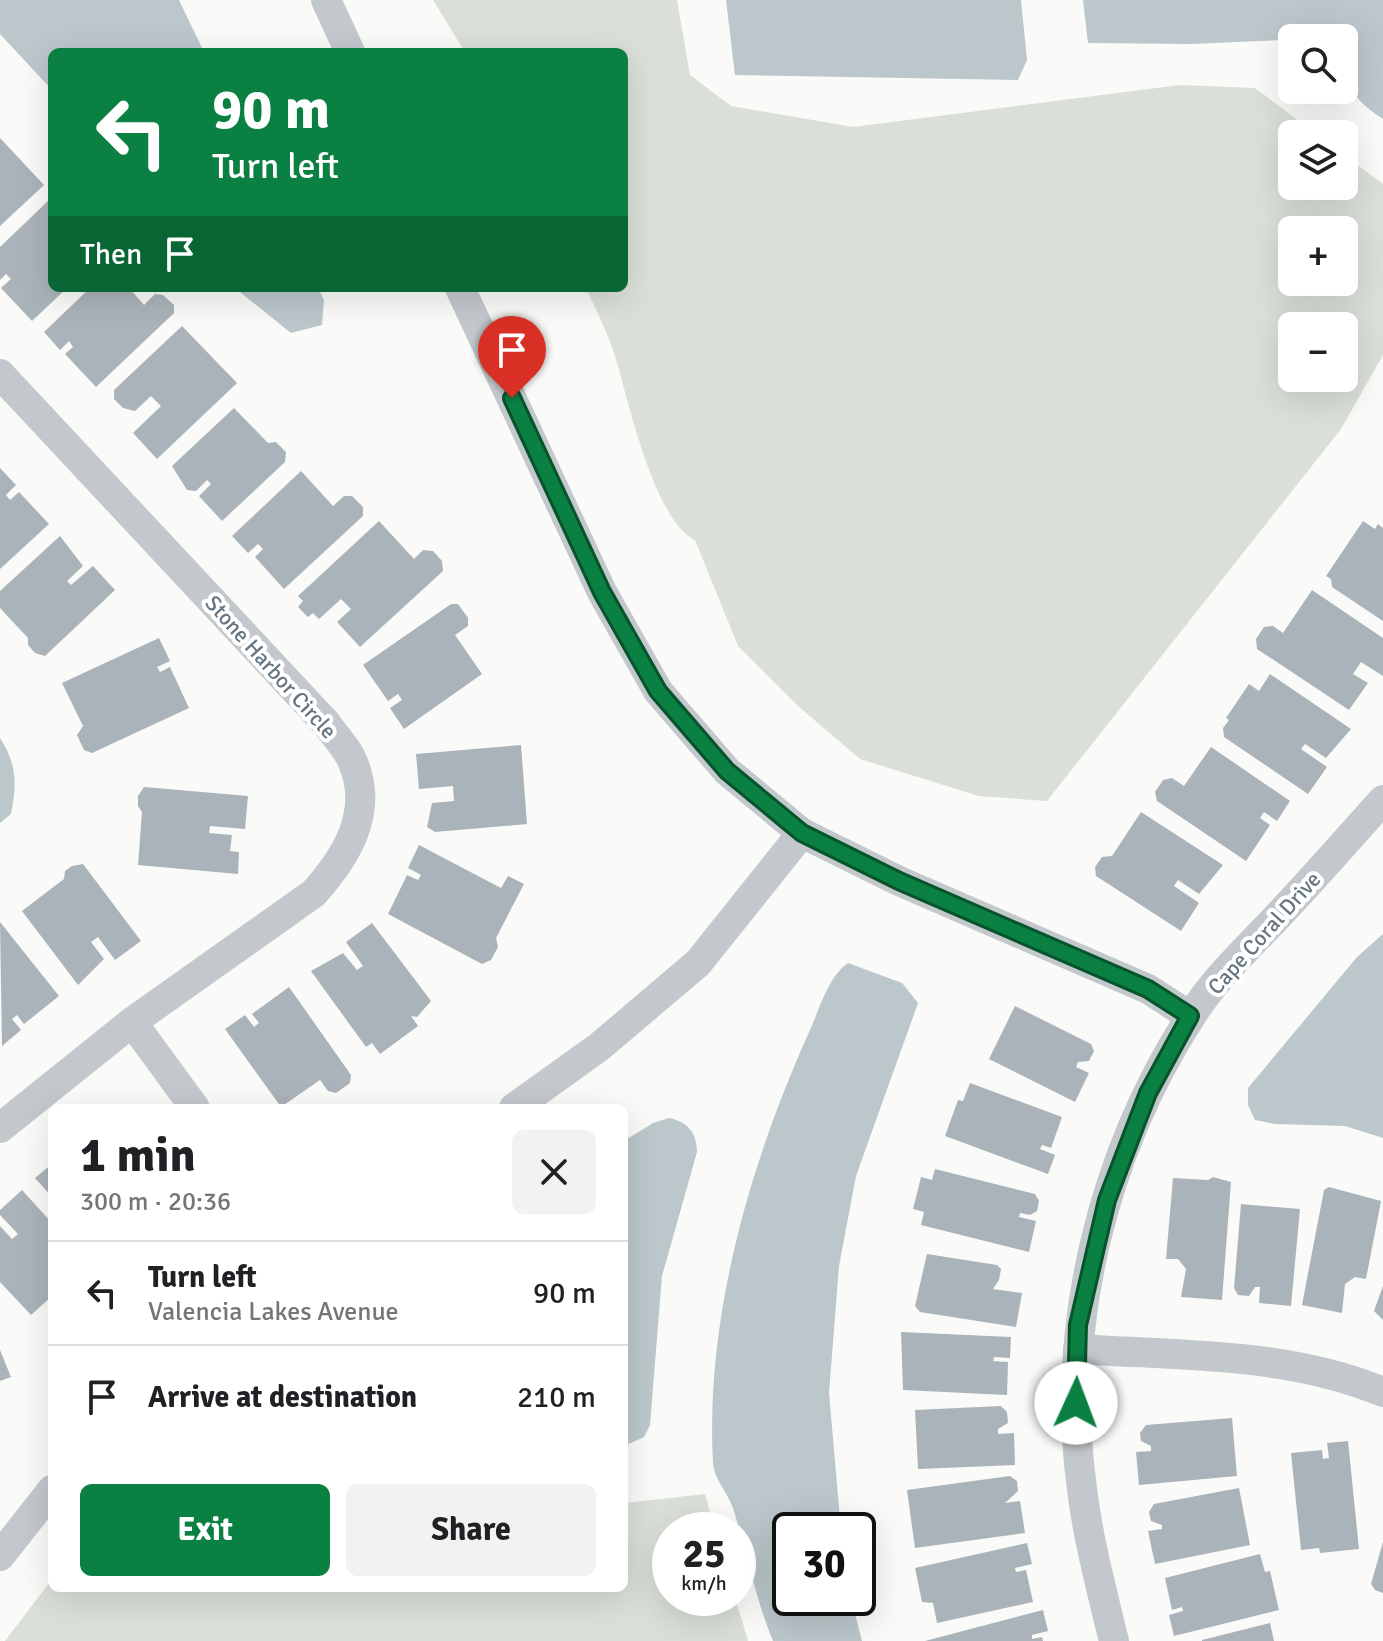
<!DOCTYPE html>
<html lang="en">
<head>
<meta charset="utf-8">
<style>
  body { margin:0; font-family:Signika,sans-serif; background:#f2f2f2; color:#202124; height:100vh; display:flex; flex-direction:column; font-size:30px; white-space:nowrap }
  * { box-sizing:border-box; margin:0 }
  p { font-size:26px; color:#757577 }
  .icon { flex:none; width:44px; height:44px; fill:none; stroke:currentColor; stroke-width:2; stroke-linecap:round; stroke-linejoin:round }
  .map { position:relative; flex:1; overflow:hidden }
  .details { position:absolute; left:48px; top:1104px; width:580px; height:488px; display:flex; flex-direction:column; background:#fff; border-radius:12px; box-shadow:0 8px 32px #0002 }
  .details>* { flex:none }
  .hud { position:absolute; left:48px; top:48px; width:580px; height:244px; border-radius:12px; box-shadow:0 8px 32px #0002; background:#0b8043; color:#fff; overflow:hidden }
  .buttons { position:absolute; left:1278px; top:24px; display:grid; gap:16px }
  .buttons a { display:grid; place-items:center; width:80px; height:80px; border-radius:12px; background:#fff; box-shadow:0 8px 32px #0002; font-size:40px }
  .speed { position:absolute; left:652px; top:1512px; display:flex; gap:16px; font-size:40px; font-weight:700; text-align:center }
  .speed>* { display:grid; place-content:center; width:104px; height:104px; border-radius:50%; background:#fff; box-shadow:0 8px 32px #0002; line-height:1 }
  .speed small { font-size:20px; font-weight:400 }
  .speed .limit { border:4px solid #111; border-radius:12px; background:#fff; color:#111 }
  .pin { position:absolute; display:grid; place-items:center; width:68px; height:68px; color:#fff; margin:-82px -34px; border-radius:50% 50% 50% 0; rotate:-45deg; box-shadow:0 0 8px #0007 }
  .pin .icon { rotate:45deg }
  .me { position:absolute; width:88px; margin:-44px; rotate:2deg; stroke-linejoin:round; filter:drop-shadow(0 0 6px #0008) }
  .turn { display:flex; align-items:center; gap:28px; height:168px; padding:0 32px; font-size:36px }
  .turn .icon { width:104px; height:104px; stroke-width:2.5 }
  .turn b { display:block; font-size:56px; line-height:68px }
  .then { display:flex; align-items:center; height:76px; padding:0 32px; background:#0003; gap:16px; font-size:30px }
  .round { display:grid; place-items:center; flex:none; width:84px; height:84px; border-radius:12px; background:#f2f2f2 }
  .headline { display:flex; align-items:center; justify-content:space-between; height:136px; padding:0 32px }
  h1 { font-size:48px; font-weight:700; line-height:60px }
  .primary-button { display:flex; gap:16px; margin-top:auto; padding:16px 32px }
  .primary-button a { flex:1; height:92px; border-radius:12px; background:#0b8043; color:#fff; font-size:32px; font-weight:700; line-height:92px; text-align:center }
  .primary-button a+a { background:#f2f2f2; color:#202124 }
  ul { padding:0; list-style:none }
  li { display:flex; align-items:center; gap:24px; height:104px; padding:0 32px; border-top:2px solid #e0e0e0 }
  li div { flex:1 }
  li b { display:block; font-size:30px }
  li em { font-style:normal }
  .map>svg:first-child { display:block }
  .green { fill:#dadfd7; fill-rule:evenodd }
  .water { fill:#bbc7cb }
  .building { fill:#aab3b9 }
  .lines { fill:none; stroke-linecap:round; stroke-linejoin:round }
  .minor { stroke:#c3c8cc; stroke-width:30 }
  .route-casing { stroke:#07532c; stroke-width:20 }
  .route { stroke:#0b8043; stroke-width:14 }
  .labels { text-anchor:middle; dominant-baseline:central; stroke-width:8; stroke-linejoin:round; paint-order:stroke }
  .street-label { font-size:22px; fill:#657683; stroke:#fff }
</style>
</head>
<body>
<div class="map">
<svg width="1383" height="1641" viewBox="0 0 1383 1641">
  <rect width="100%" height="100%" fill="#fafaf8"/>
  <g class="green">
    <path d="M433 0H677L690 75 731 106 853 127 1180 85 1255 88 1316 134H1292V186H1344V155L1383 184V355L1341 429 1047 801 979 796 860 759 798 706 738 646 695 540C654 521 628 399 615 356 608 333 596 310 586 288H624V52H465ZM1344 230V282H1292V230ZM1292 326H1344V378H1292Z"/>
    <path d="M705 1494 715 1530H670V1598H735L748 1641H5L52 1579V1588H624V1503Z"/>
  </g>
  <g class="water">
    <path d="M0 0H179L204 52H52V90L0 34Z"/>
    <path d="M726 0H1021L1027 60 1018 80 735 75Z"/>
    <path d="M1083 0H1383V119C1346 95 1344 79 1344 38H1292V44L1284 40 1192 44 1088 43Z"/>
    <path d="M235 288H318L324 300 322 325 291 333Z"/>
    <path d="M0 738C17 764 17 785 11 814L0 823Z"/>
    <path d="M1383 934V1138L1345 1126 1274 1124 1255 1120 1248 1105V1088L1357 957Z"/>
    <path d="M848 963 902 983 918 1003 856 1176 839 1266 829 1393 841 1530H790V1598H851L862 1641H773C755 1598 747 1552 733 1508 728 1493 714 1479 713 1464 705 1317 750 1163 810 1030 820 1008 828 977 848 963Z"/>
    <path d="M669 1118C688 1122 697 1133 697 1152L662 1276 650 1425 644 1437 624 1446V1141L653 1123Z"/>
  </g>
  <g class="building">
    <path d="M0 138 44 185 0 226Z"/>
    <path d="M48 201 52 205V288H67L32 321 1 288 11 279 6 274 0 280V247Z"/>
    <path d="M90 288H129L144 305 155 294 163 295 174 305V313L96 387 65 354 73 347 69 341 60 350 44 332Z"/>
    <path d="M182 326 237 383 157 459 133 433 161 406 151 396 135 411 123 408 114 399V390Z"/>
    <path d="M234 408 268 443 276 442 286 452 285 462 222 521 199 496 211 484 207 480 196 491 187 490 172 466Z"/>
    <path d="M0 468 16 485 6 495 10 500 19 492 49 524 0 569Z"/>
    <path d="M301 471 333 506 344 496H352L363 507V516L284 589 255 557 263 549 258 544 248 553 232 536Z"/>
    <path d="M379 521 414 559 423 550 433 551 442 561 443 571 360 647 337 622 351 609 341 599 319 619 313 613 308 617 298 607 303 601 298 596Z"/>
    <path d="M1363 521 1375 529 1378 524 1383 528V621L1332 587 1331 579 1326 576Z"/>
    <path d="M60 536 83 566 67 581 71 585 93 566 115 590 45 656 35 653 28 645V638L0 608V591Z"/>
    <path d="M1312 590 1383 638V676L1361 662 1353 674 1368 683 1349 710 1257 649 1256 639 1264 627 1273 626 1283 633Z"/>
    <path d="M451 604H458L468 618V626L455 635 482 674 404 729 390 708 402 700 398 694 388 701 363 665Z"/>
    <path d="M159 638 170 661 157 667 160 672 170 667 189 708 92 753 84 750 77 735 83 726 62 683Z"/>
    <path d="M1270 674 1351 729 1326 758 1305 744 1301 749 1327 767 1308 794 1224 737 1223 728 1229 720 1226 718 1249 684 1259 691Z"/>
    <path d="M521 745 527 824 435 832 427 827 432 803 454 801 453 786 419 789 416 754Z"/>
    <path d="M1211 747 1290 801 1277 821 1264 812 1260 818 1270 825 1246 861 1157 801 1155 792 1163 780 1172 778 1184 786Z"/>
    <path d="M144 787 248 796 245 829 210 826 209 833 232 835 230 851 239 852 238 874 138 865 142 812 138 806V796Z"/>
    <path d="M1141 812 1223 865 1199 894 1178 880 1174 886 1199 903 1181 931 1096 876 1095 867 1102 857 1112 856Z"/>
    <path d="M419 845 501 888 508 876 524 884 496 938 498 947 491 960 482 964 388 914 407 875 418 880 421 875 408 868Z"/>
    <path d="M83 864 141 941 115 960 98 937 91 942 104 959 78 985 22 911 64 879 65 871 72 866Z"/>
    <path d="M0 922 59 996 24 1024 17 1015 12 1019 21 1030 2 1046Z"/>
    <path d="M372 923 431 1001 417 1017 411 1016 418 1026 380 1054 372 1043 366 1047 311 971 343 953 357 970 363 966 346 942Z"/>
    <path d="M289 987 351 1075 350 1083 336 1093 328 1091 320 1080 281 1107 225 1029 245 1015 254 1027 259 1023 252 1014Z"/>
    <path d="M1015 1006 1091 1044 1094 1051 1089 1061 1078 1062 1076 1067 1089 1073 1075 1102 989 1059Z"/>
    <path d="M970 1083 1062 1117 1051 1148 1042 1145 1040 1149 1055 1155 1048 1174 945 1136 958 1100 963 1101Z"/>
    <path d="M52 1164V1197L35 1178Z"/>
    <path d="M935 1169 1035 1194 1039 1201 1037 1211 1030 1215 1020 1213 1019 1217 1036 1221 1029 1252 921 1225 924 1212 913 1209 921 1177 932 1180Z"/>
    <path d="M1213 1177 1231 1182 1222 1300 1181 1297 1186 1269 1178 1259H1166L1173 1178 1208 1180Z"/>
    <path d="M1329 1187 1381 1201 1366 1279 1355 1277 1345 1284 1342 1313 1302 1305 1324 1190Z"/>
    <path d="M22 1190 52 1223V1296L31 1315 0 1282V1226L12 1239 18 1234 0 1215V1210Z"/>
    <path d="M1241 1204 1300 1209 1291 1306 1259 1303 1260 1287H1255L1249 1296 1238 1295 1234 1288Z"/>
    <path d="M927 1254 997 1265 1001 1269 999 1280 993 1289 1022 1293 1016 1327 920 1312 915 1306Z"/>
    <path d="M1383 1286V1320L1374 1311Z"/>
    <path d="M901 1332 1011 1337 1010 1358 994 1357 993 1361 1008 1362 1007 1395 903 1390Z"/>
    <path d="M0 1350 11 1377 0 1381Z"/>
    <path d="M1001 1406 1007 1412 1008 1423 998 1429V1434L1014 1433 1015 1465 918 1469 915 1410Z"/>
    <path d="M1232 1418 1237 1476 1139 1485 1136 1452 1151 1451V1446L1141 1441 1140 1433 1146 1425Z"/>
    <path d="M1348 1441 1359 1549 1320 1553 1319 1548 1301 1550 1291 1453 1322 1450 1323 1459 1329 1458 1327 1443Z"/>
    <path d="M1010 1476 1017 1481 1018 1491 1005 1503 1020 1501 1025 1533 915 1548 907 1490Z"/>
    <path d="M1239 1488 1250 1545 1155 1564 1148 1531 1162 1529V1525L1151 1521 1149 1512 1154 1504Z"/>
    <path d="M1383 1542V1593L1375 1590 1371 1584Z"/>
    <path d="M1027 1543 1032 1564 1015 1568 1016 1572 1026 1570 1033 1602 937 1623 933 1603 922 1602 915 1568Z"/>
    <path d="M1260 1554 1265 1572 1270 1571 1279 1610 1174 1636 1169 1615 1183 1611 1182 1607 1172 1610 1165 1578Z"/>
    <path d="M1043 1610 1048 1631 1032 1635V1639L1042 1637 1043 1641H925Z"/>
    <path d="M1270 1623 1274 1641H1202V1640Z"/>
  </g>
  <g class="lines">
    <g class="minor">
      <path d="M326 0 350 52"/>
      <path d="M460 288 602 592 658 691 727 771 802 833 698 963 599 1047 514 1108"/>
      <path d="M0 374 326 723C335 736 349 750 354 765 373 814 346 857 314 893L132 1022 0 1128"/>
      <path d="M802 833 899 881 1148 989 1190 1016"/>
      <path d="M132 1022 195 1108"/>
      <path d="M1078 1349C1180 1356 1287 1352 1383 1392"/>
      <path d="M0 1556 52 1490"/>
      <path d="M1114 1641C1101 1588 1087 1535 1081 1481 1061 1322 1104 1152 1190 1018 1213 980 1247 949 1277 917 1313 879 1348 839 1383 800"/>
    </g>
  </g>
  <g class="lines">
    <defs>
      <path id="route" d="M512 398 602 592 658 691 727 771 802 833 899 881 1148 989 1190 1016 1148 1093 1107 1200 1078 1325 1076 1403"/>
    </defs>
    <use href="#route" class="route-casing"/>
    <use href="#route" class="route"/>
  </g>
  <g class="labels">
    <g class="street-label">
      <text transform="translate(271 667) rotate(48)">Stone Harbor Circle</text>
      <text transform="translate(1264 933) rotate(-48)">Cape Coral Drive</text>
    </g>
  </g>
</svg>
<div class="buttons">
<a><svg class="icon" aria-label="search" viewBox="0 0 24 24"><circle cx="10" cy="10" r="6"/><path d="M15 15l6 6"/></svg></a>
<a><svg class="icon" aria-label="layers" viewBox="0 0 24 24"><path d="M12 4l9 5-9 5-9-5zM3 14l9 5 9-5"/></svg></a>
<a>+</a>
<a>−</a>
</div>
<div class="speed"><div>25<small>km/h</small></div><div class="limit">30</div></div>
<div class="pin" style="left:512px;top:398px;background:#d93025"><svg class="icon" aria-label="arrive" viewBox="0 0 24 24"><path d="M6 21V4h12l-3 4 3 4H6"/></svg></div>
<svg class="me" style="left:1076px;top:1403px" viewBox="-20 -20 40 40"><circle r="19" fill="#fff"/><path d="M0-13L10 11 0 6-10 11z" fill="#0b8043"/></svg>
<div class="hud">
<div class="turn"><svg class="icon" aria-label="left" viewBox="0 0 24 24"><path d="M17 20v-9H6M10 6l-5 5 5 5"/></svg><div><b>90 m</b>Turn left</div></div>
<div class="then">Then<svg class="icon" aria-label="arrive" viewBox="0 0 24 24"><path d="M6 21V4h12l-3 4 3 4H6"/></svg></div>
</div>
<section class="details">
<div class="headline"><div><h1>1 min</h1><p>300 m · 20:36</p></div><a class="round"><svg class="icon" aria-label="close" viewBox="0 0 24 24"><path d="M6 6l12 12M18 6L6 18"/></svg></a></div>
<ul>
<li><svg class="icon" aria-label="left" viewBox="0 0 24 24"><path d="M17 20v-9H6M10 6l-5 5 5 5"/></svg><div><b>Turn left</b><p>Valencia Lakes Avenue</p></div><em>90 m</em></li>
<li><svg class="icon" aria-label="arrive" viewBox="0 0 24 24"><path d="M6 21V4h12l-3 4 3 4H6"/></svg><div><b>Arrive at destination</b></div><em>210 m</em></li>
</ul>
<div class="primary-button"><a>Exit</a><a>Share</a></div>
</section>
</div>
</body>
</html>
